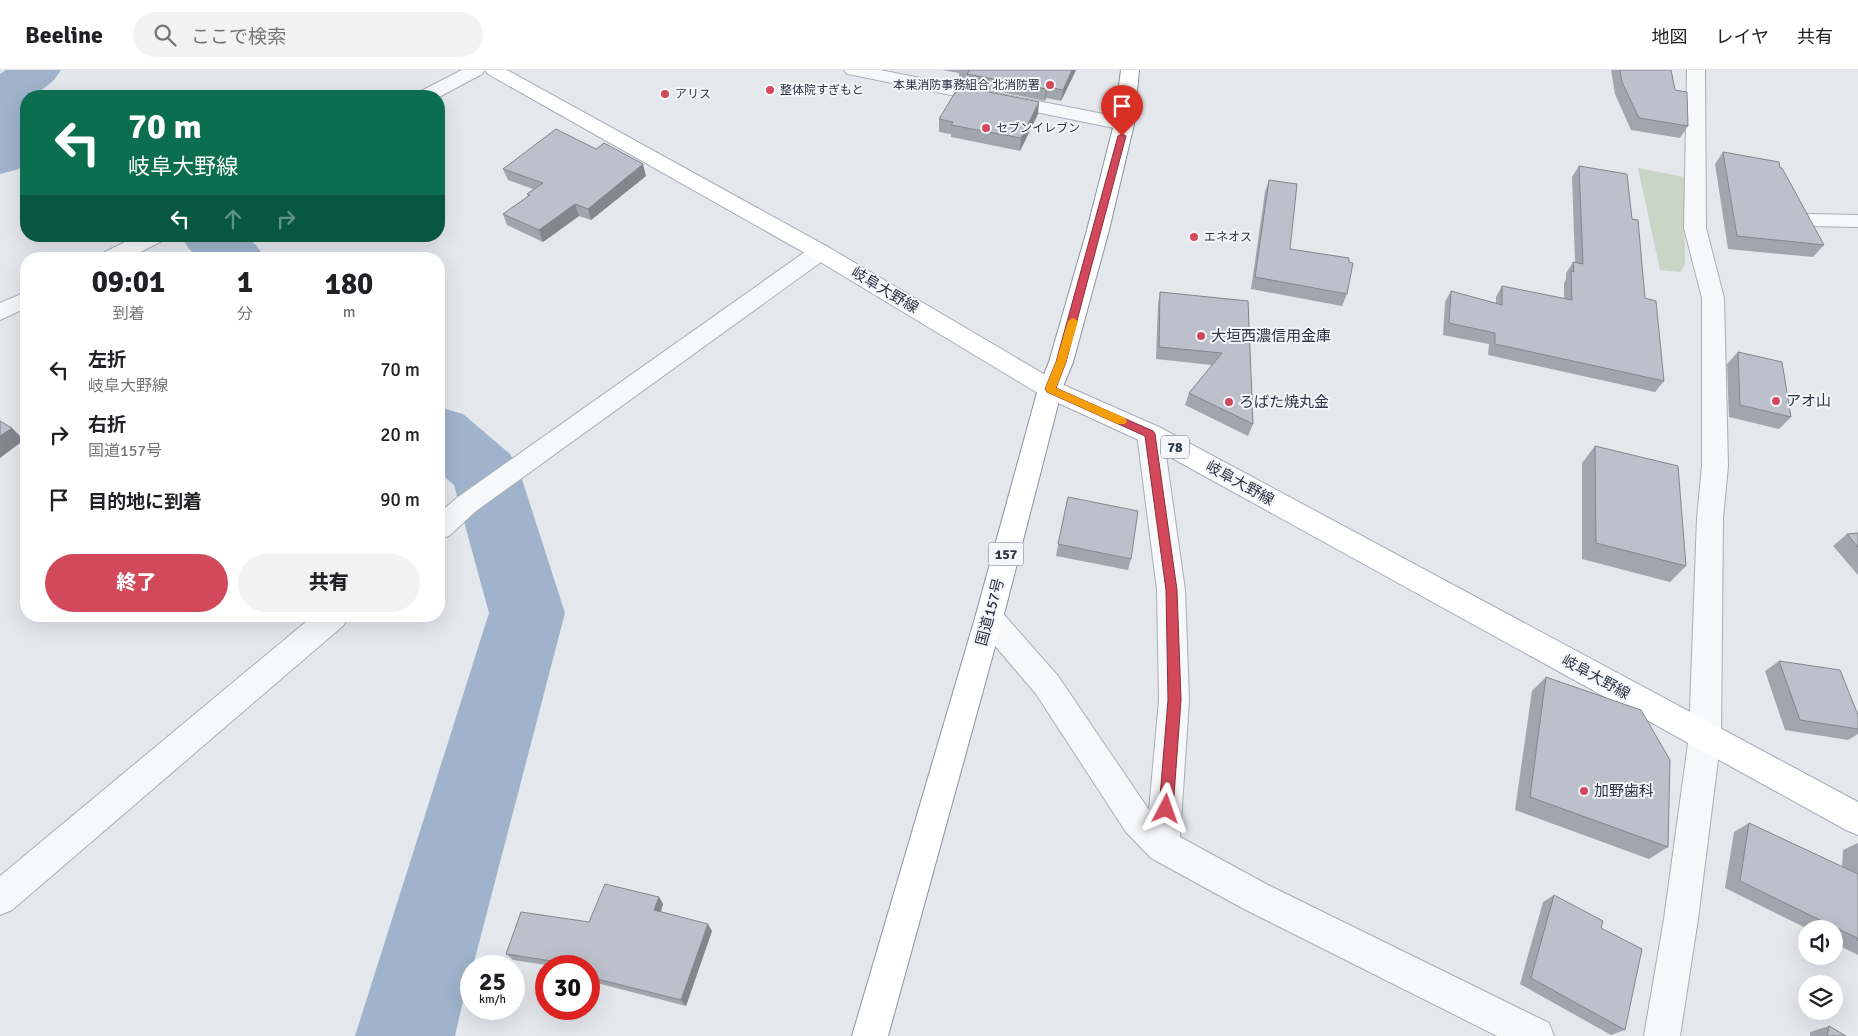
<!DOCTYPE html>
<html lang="ja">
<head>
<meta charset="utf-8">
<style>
  body { margin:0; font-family:Signika,"Noto Sans JP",sans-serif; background:#f2f2f2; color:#202124; height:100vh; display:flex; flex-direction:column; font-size:19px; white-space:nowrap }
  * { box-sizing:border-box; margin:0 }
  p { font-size:16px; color:#757577 }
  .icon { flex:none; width:28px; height:28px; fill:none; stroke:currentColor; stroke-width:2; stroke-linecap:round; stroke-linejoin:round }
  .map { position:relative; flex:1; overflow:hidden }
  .sheet { position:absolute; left:20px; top:182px; width:425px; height:370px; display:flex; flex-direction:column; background:#fff; border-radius:20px; box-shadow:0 5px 20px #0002 }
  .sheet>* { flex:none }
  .banner { position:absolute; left:20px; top:20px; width:425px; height:152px; border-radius:20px; box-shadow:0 5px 20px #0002; background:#0b6e4f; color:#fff; overflow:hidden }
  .fabs { position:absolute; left:1798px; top:850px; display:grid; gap:10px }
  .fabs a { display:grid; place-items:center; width:45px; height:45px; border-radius:50%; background:#fff; box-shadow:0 5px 20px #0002; font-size:25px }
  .speed { position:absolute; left:460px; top:885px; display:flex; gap:10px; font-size:25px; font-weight:700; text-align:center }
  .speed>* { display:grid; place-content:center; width:65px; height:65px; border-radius:50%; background:#fff; box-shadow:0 5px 20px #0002; line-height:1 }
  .speed small { font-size:12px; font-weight:400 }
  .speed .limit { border:8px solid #d22; background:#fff; color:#111 }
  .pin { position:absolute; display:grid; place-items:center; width:42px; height:42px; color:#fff; margin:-51px -21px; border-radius:50% 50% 50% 0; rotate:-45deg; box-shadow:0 0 5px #0007 }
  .pin .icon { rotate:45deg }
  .me { position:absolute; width:55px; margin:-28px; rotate:4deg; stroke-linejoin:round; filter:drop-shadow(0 0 4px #0008) }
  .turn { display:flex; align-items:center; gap:18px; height:105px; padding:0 25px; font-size:22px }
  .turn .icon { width:65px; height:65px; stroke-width:2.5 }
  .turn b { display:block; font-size:35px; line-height:42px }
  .lanes { display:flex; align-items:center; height:48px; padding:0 25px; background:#0003; justify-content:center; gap:25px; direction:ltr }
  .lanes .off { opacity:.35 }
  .eta { display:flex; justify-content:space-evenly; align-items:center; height:85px; text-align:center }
  .eta b { font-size:30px; font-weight:800; line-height:35px }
  .primary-button { display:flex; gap:10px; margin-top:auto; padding:10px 25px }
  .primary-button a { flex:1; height:58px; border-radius:30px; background:#d1495b; color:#fff; font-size:20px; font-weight:800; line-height:58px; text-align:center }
  .primary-button a+a { background:#f2f2f2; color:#202124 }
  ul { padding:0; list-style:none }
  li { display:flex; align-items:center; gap:15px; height:65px; padding:0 25px }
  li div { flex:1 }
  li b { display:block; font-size:19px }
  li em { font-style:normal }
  header { display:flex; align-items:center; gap:30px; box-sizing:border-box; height:70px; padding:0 25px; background:#fff; border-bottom:1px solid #e0e0e0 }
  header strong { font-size:24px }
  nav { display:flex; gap:28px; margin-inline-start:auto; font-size:18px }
  .search { width:350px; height:45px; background:#f2f2f2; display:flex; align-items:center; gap:12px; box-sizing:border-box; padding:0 18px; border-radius:28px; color:#757577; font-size:19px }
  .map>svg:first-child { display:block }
  .green { fill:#c9d6c5 }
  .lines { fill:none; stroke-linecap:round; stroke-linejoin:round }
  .river { fill:#9fb4cc; fill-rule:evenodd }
  .minor-casing { stroke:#a9aeb7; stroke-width:2 }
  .major-casing { stroke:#a3abb8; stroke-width:2 }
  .highway-casing { stroke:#8b94a3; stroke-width:2 }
  .minor { fill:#f7f8fa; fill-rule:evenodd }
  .major { fill:#fff; fill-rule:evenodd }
  .highway { fill:#fff; fill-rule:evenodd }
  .wall { fill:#a1a5ae }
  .shaded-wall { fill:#83868d }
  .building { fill:#bbc0ca; stroke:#83868d }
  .route { fill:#d1495b; stroke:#882f3b }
  .slow { fill:#f59e0b }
  .poi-dot { fill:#d1495b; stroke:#f4f6f9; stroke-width:2 }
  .labels { text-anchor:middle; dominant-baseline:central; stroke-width:4; stroke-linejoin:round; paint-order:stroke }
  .far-poi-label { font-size:12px; fill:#2b3445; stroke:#f4f6f9; text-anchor:start }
  .shield { fill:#f4f6f9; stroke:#676e7b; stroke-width:1 }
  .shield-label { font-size:14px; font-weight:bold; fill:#2b3445 }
  .street-label { font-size:15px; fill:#2b3445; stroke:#f4f6f9 }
  .poi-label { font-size:15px; fill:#2b3445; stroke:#f4f6f9; text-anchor:start }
</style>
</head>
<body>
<header>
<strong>Beeline</strong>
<div class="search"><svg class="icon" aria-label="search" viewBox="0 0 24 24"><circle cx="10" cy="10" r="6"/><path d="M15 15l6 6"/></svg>ここで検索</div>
<nav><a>地図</a><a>レイヤ</a><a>共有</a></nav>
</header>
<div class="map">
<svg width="1858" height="966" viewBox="0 0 1858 966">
  <rect width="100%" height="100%" fill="#e4e7ec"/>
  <path class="green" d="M1638 98 1684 107 1685 194 1681 202 1660 200Z"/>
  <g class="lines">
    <g class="river">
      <path d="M6 0H61L54 10 38 23 37 26H26V88L19 99 0 104V4Z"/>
      <path d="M181 166H245L257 176 265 189H200L189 179Z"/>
      <path d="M439 337 463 344 510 384 520 403 565 543 473 896H471L455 966H355L489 543 454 415 439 402Z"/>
    </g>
    <defs>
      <g id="minor">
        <path d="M462 0H485L482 4 439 27 417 26 419 22Z"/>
        <path d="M844 0H880L1124 48 1131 50 1134 54 1131 58 1124 60 853 5 847 4Z"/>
        <path d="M1687 0H1705L1706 158 1724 228 1728 396 1723 448 1721 666 1698 849 1680 966H1644L1664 849 1689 666 1697 448 1702 396V228L1684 158Z"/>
        <path d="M1808 144 1858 145V157L1808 156 1801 155 1798 150 1801 145Z"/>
        <path d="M137 166H164L162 171 127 189H98L101 184Z"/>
        <path d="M820 175 828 177 831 182 828 187 476 441 449 466 439 469V443L458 427 812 177Z"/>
        <path d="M26 222V238L0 250V233Z"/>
        <path d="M1150 355 1159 357 1163 364 1185 520 1189 630 1180 767 1268 815 1549 953 1554 966H1497L1244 839 1151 788 1126 762 1036 624 979 557 975 548 979 539 989 536 999 539 1058 606 1149 740 1159 630 1157 520 1137 364 1141 357Z"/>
        <path d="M313 546H348L344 555 12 840 0 845V806Z"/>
      </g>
      <path id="major" d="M485 0H507L828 177 1059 313 1159 357 1858 732V765L1846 760 1141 371 1041 325 812 187 488 4Z"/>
      <path id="highway" d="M1121 0H1139L1134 54 1109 160 1073 292 1062 319 1003 548 888 966H852L975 548 1038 319 1049 292 1087 160 1114 54Z"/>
    </defs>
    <use href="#minor" class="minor-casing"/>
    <use href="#major" class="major-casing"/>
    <use href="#highway" class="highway-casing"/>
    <use href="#minor" class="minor"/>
    <use href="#major" class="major"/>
    <use href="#highway" class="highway"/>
  </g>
  <g class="wall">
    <path d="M942 0H1076L1061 31 1046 28 1045 31 967 15V11L959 10V3Z"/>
    <path d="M1611 0H1671L1675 20 1688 56 1680 68 1631 60 1615 24Z"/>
    <path d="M1038 44 1020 81 951 67V64L939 62V49Z"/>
    <path d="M1723 82 1780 98 1824 175 1813 187 1728 179 1715 94Z"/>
    <path d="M1579 96 1632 149 1645 228 1664 311 1655 322 1488 285 1489 274 1443 265 1445 232 1451 221 1496 233V227L1502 216 1564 229V213L1566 209V203L1573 192H1575L1572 107Z"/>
    <path d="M503 99 646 106 591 150 579 146 543 172 507 155 503 144 528 126 527 124 533 119 508 110Z"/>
    <path d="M1269 110 1290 179 1347 224 1342 236 1251 219 1265 122Z"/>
    <path d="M1160 222 1248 231 1253 354 1248 366 1185 335 1189 323 1212 295 1156 289 1158 234Z"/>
    <path d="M1738 282 1791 347 1779 359 1729 347 1727 294Z"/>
    <path d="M1595 376 1686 496 1670 512 1582 489V393Z"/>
    <path d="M1858 463V505L1833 476 1847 464Z"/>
    <path d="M1058 474 1131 489 1128 500 1056 486Z"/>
    <path d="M1779 591 1858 645V664L1848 670 1785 660 1765 601Z"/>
    <path d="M1546 607 1668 777 1649 789 1515 740 1532 621Z"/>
    <path d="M1749 753 1842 797 1843 780 1858 773V885L1840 876V874L1834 871V859H1808L1725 818 1734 762Z"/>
    <path d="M1554 825 1601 858 1625 960 1611 965 1520 914 1543 832Z"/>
    <path d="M659 827 663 834 661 842 712 861 686 936 589 911V896H553L513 890 506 884 589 852Z"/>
    <path d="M1829 956 1846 966H1810V962Z"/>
  </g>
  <g class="shaded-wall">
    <path d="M1072 0H1076L1061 31 1063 20Z"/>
    <path d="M1047 17 1046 28 1045 31 1046 19Z"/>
    <path d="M1039 32 1038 44 1020 81 1021 68Z"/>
    <path d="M643 94 646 106 591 150 588 139Z"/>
    <path d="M575 134 579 146 543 172 539 160Z"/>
    <path d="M12 358 24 370 0 388V366Z"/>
    <path d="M659 827 663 834 659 847 654 840Z"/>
    <path d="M708 854 712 861 686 936 681 930Z"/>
  </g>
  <g class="building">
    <path d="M967 0H1072L1063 20 1047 17 1046 19 967 4 970 0Z"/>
    <path d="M1620 0H1671L1675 20 1687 22 1688 56 1639 48 1622 12Z"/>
    <path d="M959 16 1039 32 1021 68 951 55 953 52 939 49Z"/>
    <path d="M556 59 596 79 604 73 643 94 588 139 575 134 539 160 503 144 530 125 527 124 543 113 503 99Z"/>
    <path d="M1723 82 1779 92 1780 98H1782L1824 175 1737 166Z"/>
    <path d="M1579 96 1627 104 1632 149 1638 150 1645 228 1656 231 1664 311 1495 274V263L1449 253 1451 221 1502 235V216L1572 230 1571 201 1574 202 1573 192 1583 194Z"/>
    <path d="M1269 110 1297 114 1290 179 1349 188V192L1353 193 1347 224 1255 207Z"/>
    <path d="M1160 222 1248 231 1253 354 1189 323 1222 283 1159 277Z"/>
    <path d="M1738 282 1782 292 1791 347 1740 335Z"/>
    <path d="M0 351 12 358 0 366Z"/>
    <path d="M1595 376 1678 396 1686 496 1596 473Z"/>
    <path d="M1068 427 1138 441 1131 489 1058 474Z"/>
    <path d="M1858 463V477L1847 464Z"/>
    <path d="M1779 591 1840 600 1858 645V659L1800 650Z"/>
    <path d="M1546 607 1641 640 1670 690 1668 777 1530 727Z"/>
    <path d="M1749 753 1858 804V871L1857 870V868L1740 811Z"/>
    <path d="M605 814 659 827 654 840 708 854 681 930 589 907V896H570L571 894 506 884 521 842 589 852Z"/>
    <path d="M1554 825 1603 851 1601 858 1642 879 1625 960 1531 908Z"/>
    <path d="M1829 956 1846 966H1827Z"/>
  </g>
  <path class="route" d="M1122 64 1126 66 1066 292 1056 318 1153 361 1155 364 1177 520 1181 630 1173 739 1171 744 1166 746 1161 744 1159 739 1168 630 1166 520 1145 366 1047 322 1045 319 1056 292 1118 66Z"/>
  <path class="slow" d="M1073 248 1078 251 1066 292 1056 318 1125 348 1127 351 1125 354H1118L1047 322 1045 319 1056 292 1068 251Z"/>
  <g class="poi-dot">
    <circle cx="1050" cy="15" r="5"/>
    <circle cx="770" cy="20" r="5"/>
    <circle cx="665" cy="24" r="5"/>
    <circle cx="986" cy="58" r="5"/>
    <circle cx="1194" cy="167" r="5"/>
    <circle cx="1201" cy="266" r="5"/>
    <circle cx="1776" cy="331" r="5"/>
    <circle cx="1229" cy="332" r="5"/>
    <circle cx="1584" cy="721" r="5"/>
  </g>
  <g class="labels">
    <g class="far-poi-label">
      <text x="1040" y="15" text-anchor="end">本巣消防事務組合 北消防署</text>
      <text x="780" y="20">整体院すぎもと</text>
      <text x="675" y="24">アリス</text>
      <text x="996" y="58">セブンイレブン</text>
      <text x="1204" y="167">エネオス</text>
    </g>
    <g class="shield">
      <rect x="1161" y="365.5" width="28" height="23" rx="4"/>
      <rect x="988.5" y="472.5" width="35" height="23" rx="4"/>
    </g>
    <g class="shield-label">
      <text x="1175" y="377">78</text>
      <text x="1006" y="484">157</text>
    </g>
    <g class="street-label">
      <text transform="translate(885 220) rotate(31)">岐阜大野線</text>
      <text transform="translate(1240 413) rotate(29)">岐阜大野線</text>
      <text transform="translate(990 542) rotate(-75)">国道157号</text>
      <text transform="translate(1596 607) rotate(29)">岐阜大野線</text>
    </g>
    <g class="poi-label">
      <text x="1211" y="266">大垣西濃信用金庫</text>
      <text x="1786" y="331">アオ山</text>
      <text x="1239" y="332">ろばた焼丸金</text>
      <text x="1594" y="721">加野歯科</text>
    </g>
  </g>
</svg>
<div class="fabs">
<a><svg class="icon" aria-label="sound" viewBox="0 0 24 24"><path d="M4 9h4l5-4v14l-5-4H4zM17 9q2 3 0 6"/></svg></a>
<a><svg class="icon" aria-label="layers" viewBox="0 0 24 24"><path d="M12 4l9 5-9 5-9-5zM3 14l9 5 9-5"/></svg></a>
</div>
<div class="speed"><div>25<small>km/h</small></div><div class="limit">30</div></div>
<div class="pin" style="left:1122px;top:66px;background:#d93025"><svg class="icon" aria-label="arrive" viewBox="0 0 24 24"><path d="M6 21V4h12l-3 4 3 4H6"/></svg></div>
<svg class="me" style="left:1166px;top:739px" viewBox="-20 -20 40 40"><path d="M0-17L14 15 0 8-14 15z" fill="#d1495b" stroke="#fff" stroke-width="4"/></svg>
<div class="banner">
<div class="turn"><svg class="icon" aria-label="left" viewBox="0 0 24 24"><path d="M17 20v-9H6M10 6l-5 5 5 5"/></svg><div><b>70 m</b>岐阜大野線</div></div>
<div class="lanes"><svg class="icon" aria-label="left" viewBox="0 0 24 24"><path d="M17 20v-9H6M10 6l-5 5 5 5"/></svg><svg class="icon off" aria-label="ahead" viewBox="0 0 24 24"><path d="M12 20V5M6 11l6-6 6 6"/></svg><svg class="icon off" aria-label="right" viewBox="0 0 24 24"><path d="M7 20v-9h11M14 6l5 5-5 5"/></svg></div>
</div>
<section class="sheet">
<div class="eta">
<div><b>09:01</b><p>到着</p></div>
<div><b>1</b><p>分</p></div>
<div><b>180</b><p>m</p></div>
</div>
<ul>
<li><svg class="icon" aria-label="left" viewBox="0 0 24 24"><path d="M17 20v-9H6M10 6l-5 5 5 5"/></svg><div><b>左折</b><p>岐阜大野線</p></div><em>70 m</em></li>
<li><svg class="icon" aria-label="right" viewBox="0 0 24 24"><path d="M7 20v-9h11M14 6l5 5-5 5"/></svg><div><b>右折</b><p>国道157号</p></div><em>20 m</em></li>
<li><svg class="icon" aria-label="arrive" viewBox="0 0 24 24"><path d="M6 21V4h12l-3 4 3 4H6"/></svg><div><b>目的地に到着</b></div><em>90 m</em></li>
</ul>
<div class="primary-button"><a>終了</a><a>共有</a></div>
</section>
</div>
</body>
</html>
